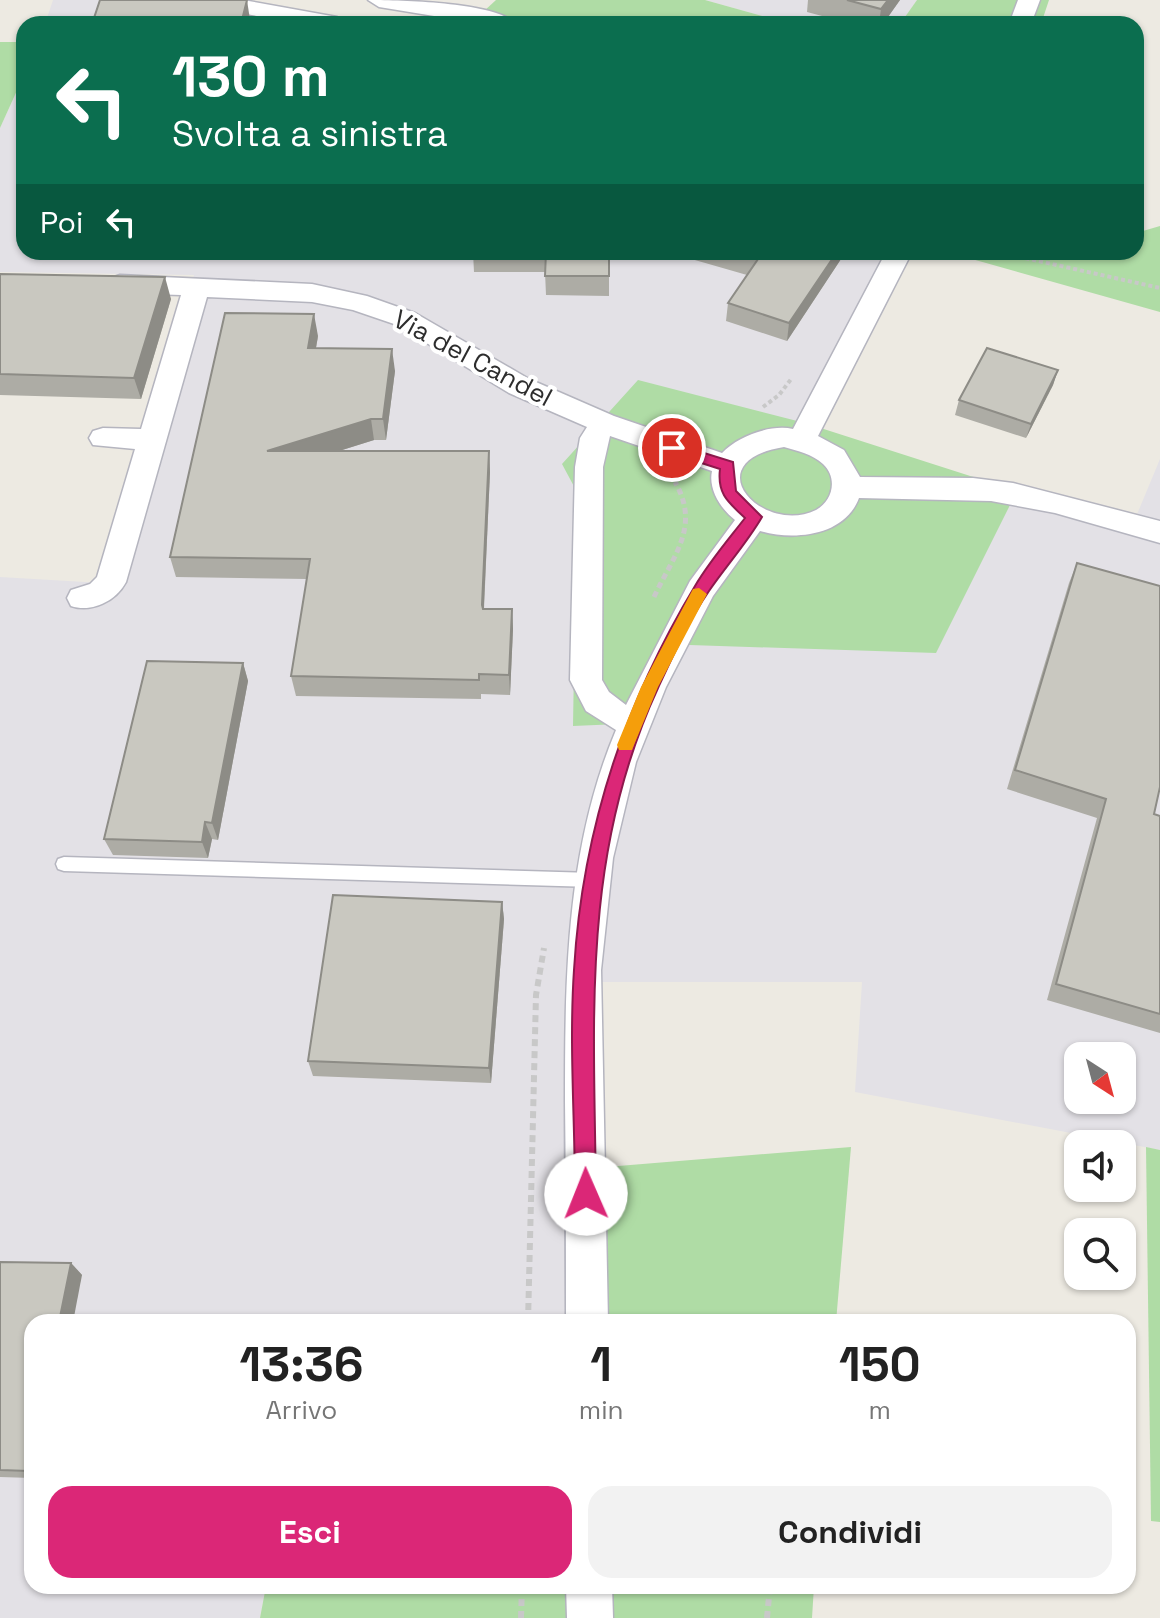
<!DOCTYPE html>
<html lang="it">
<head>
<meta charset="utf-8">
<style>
  body { margin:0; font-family:"Space Grotesk",sans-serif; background:#f2f2f2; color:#222; height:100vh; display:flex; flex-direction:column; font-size:30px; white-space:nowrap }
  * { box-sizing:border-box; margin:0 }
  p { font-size:26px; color:#767676 }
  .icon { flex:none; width:44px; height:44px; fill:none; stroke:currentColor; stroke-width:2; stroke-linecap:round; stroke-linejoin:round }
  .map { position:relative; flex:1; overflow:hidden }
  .drawer { position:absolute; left:24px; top:1314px; width:1112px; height:280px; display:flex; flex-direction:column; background:#fff; border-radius:24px; box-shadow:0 2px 6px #0004 }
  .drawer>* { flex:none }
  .top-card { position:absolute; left:16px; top:16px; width:1128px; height:244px; border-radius:24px; box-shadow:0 2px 6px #0004; background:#0b6e4f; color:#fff; overflow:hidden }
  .needle { width:52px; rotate:144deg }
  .controls { position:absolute; left:1064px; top:1042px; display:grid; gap:16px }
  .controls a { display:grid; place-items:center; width:72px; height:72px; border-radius:16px; background:#fff; box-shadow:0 2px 6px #0004; font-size:40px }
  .pin { position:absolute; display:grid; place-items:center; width:68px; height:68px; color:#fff; margin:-34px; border:4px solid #fff; border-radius:50%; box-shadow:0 2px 8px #0007 }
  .me { position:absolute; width:88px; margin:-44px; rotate:359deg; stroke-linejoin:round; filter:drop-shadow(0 0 6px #0008) }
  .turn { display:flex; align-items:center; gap:28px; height:168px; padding:0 24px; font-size:36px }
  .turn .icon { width:104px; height:104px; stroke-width:2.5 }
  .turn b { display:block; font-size:56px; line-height:68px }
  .then { display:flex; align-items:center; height:76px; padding:0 24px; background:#0003; gap:16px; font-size:30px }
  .eta { display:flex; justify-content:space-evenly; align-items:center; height:136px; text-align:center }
  .eta b { font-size:48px; font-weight:700; line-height:56px }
  .button { display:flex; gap:16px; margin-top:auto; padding:16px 24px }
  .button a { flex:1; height:92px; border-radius:24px; background:#db2777; color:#fff; font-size:32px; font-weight:700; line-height:92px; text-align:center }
  .button a+a { background:#f2f2f2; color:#222 }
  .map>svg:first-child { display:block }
  .industrial { fill:#e3e1e6; fill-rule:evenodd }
  .green { fill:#afdca5 }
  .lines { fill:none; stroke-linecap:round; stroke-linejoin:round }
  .lane-casing { stroke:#b5b5bf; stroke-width:3 }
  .street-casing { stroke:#b5b5bf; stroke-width:3 }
  .path-far2 { stroke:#c8c8c8; stroke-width:4; stroke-dasharray:4 3; stroke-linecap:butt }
  .path-far1 { stroke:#c8c8c8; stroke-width:5; stroke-dasharray:6 4; stroke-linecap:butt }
  .path { stroke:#c8c8c8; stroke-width:6; stroke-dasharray:7 5; stroke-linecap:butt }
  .lane { fill:#fff; fill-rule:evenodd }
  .street { fill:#fff; fill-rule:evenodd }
  .wall { fill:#adaca5 }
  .shaded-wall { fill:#8d8c86 }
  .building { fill:#c9c8c0; stroke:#8d8c86; stroke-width:2 }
  .route { fill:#db2777; stroke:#8e194d; stroke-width:2 }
  .slow { fill:#f59e0b }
  .labels { text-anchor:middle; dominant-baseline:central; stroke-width:8; stroke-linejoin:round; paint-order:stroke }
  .far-street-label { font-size:26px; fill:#2d2d2d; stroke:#fff }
</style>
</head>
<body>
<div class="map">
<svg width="1160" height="1618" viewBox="0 0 1160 1618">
  <rect width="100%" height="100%" fill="#edeae2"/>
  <g class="industrial">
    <path d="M53 0H163L284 24H45Z"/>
    <path d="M705 0H917L900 24H791Z"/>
    <path d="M24 75V252H907L660 644 1017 491 1133 524 1160 459V1150L855 1092 862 982H592L596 1322H32V1586H266L260 1618H0V577L102 583 194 275 0 272V128ZM1078 1056H1122V1100H1078Z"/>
  </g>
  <g class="green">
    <path d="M496 0H705L791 24H470Z"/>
    <path d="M917 0H1049L1041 24H900Z"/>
    <path d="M0 42H24V75L0 128Z"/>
    <path d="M1160 226V312L947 252H1136V233Z"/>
    <path d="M638 380 805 423 1017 491 936 653 660 644 619 724 573 726 577 492 562 464Z"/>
    <path d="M851 1147 836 1322H596L594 1168Z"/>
    <path d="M1146 1147 1160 1150V1522L1151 1521Z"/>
    <path d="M266 1586H814L812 1618H260Z"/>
  </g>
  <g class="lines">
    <defs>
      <path id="lane" d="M64 857 593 873 599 875 601 880 599 885 593 887 64 871 58 869 56 864 58 859Z"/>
      <g id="street">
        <path d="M196 0H243L337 17 348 24H301L207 7Z"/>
        <path d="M368 0C396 0 499 2 515 24H483L379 7Z"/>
        <path d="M1018 0H1040L1031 24H1009Z"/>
        <path d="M886 252H912L818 436 844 450 860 477 973 478 1013 483 1160 521V543L1055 513 991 501 859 498C845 536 794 541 760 531L713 596 666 687 636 762 613 858 601 970 608 1322H566C566 1249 566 1176 565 1102 565 976 566 849 616 730L586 711 570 680 575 467 580 438 587 427 509 393 397 325 353 310 312 302 207 297 126 582C116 601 92 613 71 606L67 598 71 590 90 584 97 577 135 449 93 445 89 438 93 431 103 428 141 429 181 295 120 293 111 290 107 284 111 278 120 275 312 284 367 296 415 313 529 379 614 416 722 453C738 436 771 424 793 429ZM610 436 712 471C708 490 721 509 735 520L690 581 626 705 609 692 602 680 603 467ZM784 447C798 451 812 454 823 464 838 478 833 501 816 510 763 536 693 462 784 447Z"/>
        <path d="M566 1586H612L613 1618H567Z"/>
      </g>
    </defs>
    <use href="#lane" class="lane-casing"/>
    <use href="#street" class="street-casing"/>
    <g class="path-far2">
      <path d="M998 252 1160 288"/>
      <path d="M763 407 779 395 792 378"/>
    </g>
    <path class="path-far1" d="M654 597C673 556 701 527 675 482"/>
    <g class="path">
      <path d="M528 1322 536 995 544 948"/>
      <path d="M521 1618 522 1586"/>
      <path d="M767 1618 770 1586"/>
    </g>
    <use href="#lane" class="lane"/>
    <use href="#street" class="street"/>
  </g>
  <g class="wall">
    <path d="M808 0H900L883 24H852L807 12Z"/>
    <path d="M473 252H609V296L546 295 545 272H474Z"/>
    <path d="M667 252H843L841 259 787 341 726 321 728 303 747 275Z"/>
    <path d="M0 274 171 299 141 399 0 395Z"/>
    <path d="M318 336 316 348 395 371 386 440H374L339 451H489L490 472 484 609H512L513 629 510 695 481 694V699L296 696 291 676 307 579 176 577 170 557Z"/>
    <path d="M1058 370 1053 385 1026 438 955 415 959 400Z"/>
    <path d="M1077 563 1154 814 1160 816V1033L1047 1000 1097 818 1007 789 1069 583Z"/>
    <path d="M243 663 248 681 218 840 212 839 208 858 113 855 104 839Z"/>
    <path d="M502 902 504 919 491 1083 313 1076 308 1061Z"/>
    <path d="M0 1262 71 1263 82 1275 32 1322V1478L0 1477Z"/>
  </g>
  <g class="shaded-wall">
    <path d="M247 0 250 20 249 24H241Z"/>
    <path d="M888 0H900L883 24H879L881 9Z"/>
    <path d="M837 252H843L841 259 787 341 789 323Z"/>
    <path d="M165 277 171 299 141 399 134 378Z"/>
    <path d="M314 314 318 336 312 370 308 348Z"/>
    <path d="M392 349 395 371 386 440 383 419Z"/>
    <path d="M1058 370 1053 385 1026 438 1031 424Z"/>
    <path d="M371 419 374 440 272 472 267 451Z"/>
    <path d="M489 451 490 472 483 625 482 605Z"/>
    <path d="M512 609 513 629 510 695 509 675Z"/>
    <path d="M243 663 248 681 218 840 212 823Z"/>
    <path d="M205 822 212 839 208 858 202 842Z"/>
    <path d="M502 902 504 919 491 1083 489 1068Z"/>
    <path d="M71 1263 82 1275 73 1322H59Z"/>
  </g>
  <g class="building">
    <path d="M100 0H247L241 24H92Z"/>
    <path d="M847 0H888L881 9Z"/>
    <path d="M489 252H609V276H545L546 252Z"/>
    <path d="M732 252H837L789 323 728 303 758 259Z"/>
    <path d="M0 274 165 277 134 378 0 374Z"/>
    <path d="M225 313 314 314 308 348 392 349 383 419H371L267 451H489L482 605 483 609H512L509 675 479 674V680L291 676 310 559 170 557Z"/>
    <path d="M987 348 1058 370 1031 424 959 400Z"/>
    <path d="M1077 563 1160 586V787L1154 814 1160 816V1014L1056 984 1106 799 1015 770Z"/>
    <path d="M147 661 243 663 212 823 205 822 202 842 104 839Z"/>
    <path d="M333 895 502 902 489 1068 308 1061Z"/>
    <path d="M0 1262 71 1263 59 1322H32V1457L29 1471 0 1470Z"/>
  </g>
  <path class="route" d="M672 443 733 462 736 491 762 517C747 543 726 566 709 591 689 620 673 656 658 688 581 854 594 1017 596 1194L593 1201 586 1204 578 1201 575 1194C575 1120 569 1044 574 970 582 832 624 704 695 586 709 562 728 540 745 518 728 502 717 494 720 469L667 452V445Z"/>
  <path class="slow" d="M699 588 707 594 658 687 634 745 632 750H619L617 745 641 687 693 589Z"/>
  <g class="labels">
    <g class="far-street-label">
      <text transform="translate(473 358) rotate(28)">Via del Candel</text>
    </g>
  </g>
</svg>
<div class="controls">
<a><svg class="needle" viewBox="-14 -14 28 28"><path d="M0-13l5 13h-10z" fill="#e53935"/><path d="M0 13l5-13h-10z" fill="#767676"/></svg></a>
<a><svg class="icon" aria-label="sound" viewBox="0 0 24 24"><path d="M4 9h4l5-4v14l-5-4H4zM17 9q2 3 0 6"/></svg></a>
<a><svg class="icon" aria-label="search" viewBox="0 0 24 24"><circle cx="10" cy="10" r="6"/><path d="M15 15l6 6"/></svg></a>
</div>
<div class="pin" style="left:672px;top:448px;background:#d93025"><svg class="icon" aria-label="arrive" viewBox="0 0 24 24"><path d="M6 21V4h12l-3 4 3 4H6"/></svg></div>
<svg class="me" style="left:586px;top:1194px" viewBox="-20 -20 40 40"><circle r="19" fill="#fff"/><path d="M0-13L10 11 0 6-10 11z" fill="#db2777"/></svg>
<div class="top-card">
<div class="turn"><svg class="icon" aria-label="left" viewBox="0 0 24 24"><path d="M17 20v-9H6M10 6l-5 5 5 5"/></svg><div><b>130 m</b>Svolta a sinistra</div></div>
<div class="then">Poi<svg class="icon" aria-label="left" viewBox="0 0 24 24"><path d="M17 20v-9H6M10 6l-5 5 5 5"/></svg></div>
</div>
<section class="drawer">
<div class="eta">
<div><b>13:36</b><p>Arrivo</p></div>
<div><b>1</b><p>min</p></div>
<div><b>150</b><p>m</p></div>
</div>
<div class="button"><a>Esci</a><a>Condividi</a></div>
</section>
</div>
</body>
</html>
